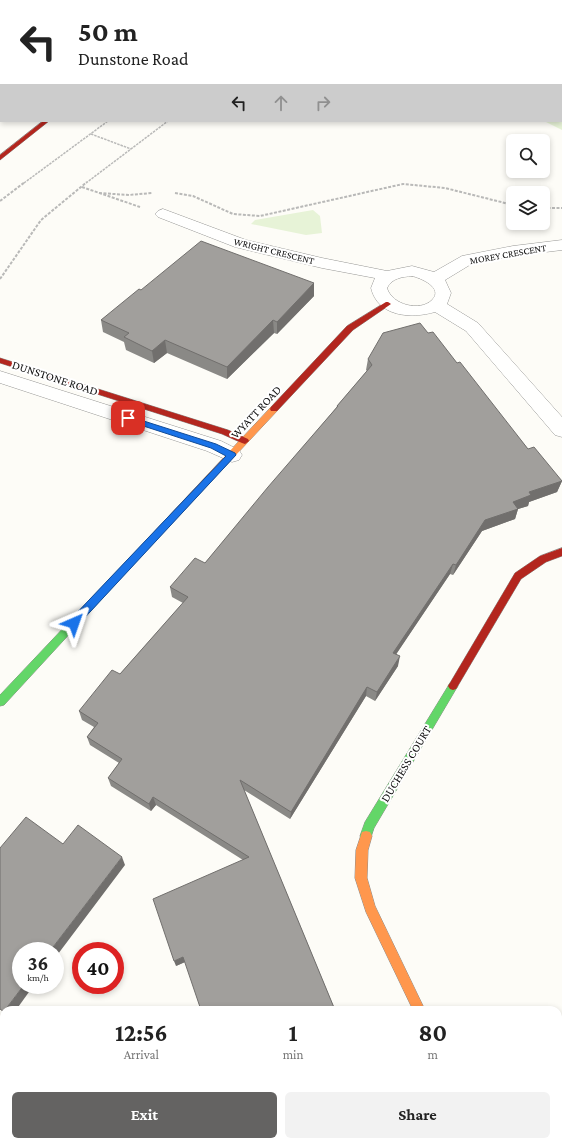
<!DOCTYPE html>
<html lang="en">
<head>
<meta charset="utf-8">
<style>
  body { margin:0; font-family:"Crimson Pro",serif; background:#f2f2f2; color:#222; height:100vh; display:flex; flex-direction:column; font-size:15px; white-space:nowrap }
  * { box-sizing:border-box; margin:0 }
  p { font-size:13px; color:#767676 }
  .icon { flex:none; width:22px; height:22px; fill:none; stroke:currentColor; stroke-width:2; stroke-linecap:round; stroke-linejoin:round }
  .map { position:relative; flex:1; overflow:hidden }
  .details { position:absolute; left:0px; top:1006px; width:562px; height:140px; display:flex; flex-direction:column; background:#fff; border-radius:12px 12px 0 0; box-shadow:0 2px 6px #0003 }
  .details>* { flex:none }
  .banner { position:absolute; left:0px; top:0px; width:562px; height:122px; box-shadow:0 2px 6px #0003; background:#fff; color:#222; overflow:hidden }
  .controls { position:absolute; left:506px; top:134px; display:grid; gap:8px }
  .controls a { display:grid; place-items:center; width:44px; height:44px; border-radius:6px; background:#fff; box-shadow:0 2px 6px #0003; font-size:20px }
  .speed { position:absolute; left:12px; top:942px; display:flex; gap:8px; font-size:20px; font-weight:700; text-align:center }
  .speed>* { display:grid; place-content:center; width:52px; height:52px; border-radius:50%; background:#fff; box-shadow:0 2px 6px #0003; line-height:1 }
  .speed small { font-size:10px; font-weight:400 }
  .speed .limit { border:6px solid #d22; background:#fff; color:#111 }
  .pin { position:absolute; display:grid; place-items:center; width:34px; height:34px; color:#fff; margin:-17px; border-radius:8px; box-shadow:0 2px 6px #0006 }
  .me { position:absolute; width:44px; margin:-22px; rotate:43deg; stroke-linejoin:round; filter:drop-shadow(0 0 3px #0008) }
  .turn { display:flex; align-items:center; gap:14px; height:84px; padding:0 12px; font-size:18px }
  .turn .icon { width:52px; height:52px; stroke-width:2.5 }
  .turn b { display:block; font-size:28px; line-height:34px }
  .lanes { display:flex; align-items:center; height:38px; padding:0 12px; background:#0003; justify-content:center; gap:20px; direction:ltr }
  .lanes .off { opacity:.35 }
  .eta { display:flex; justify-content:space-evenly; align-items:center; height:68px; text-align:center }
  .eta b { font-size:24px; font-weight:700; line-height:28px }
  .cta { display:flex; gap:8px; margin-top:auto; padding:8px 12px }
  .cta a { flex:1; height:46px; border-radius:6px; background:#646362; color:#fff; font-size:16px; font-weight:700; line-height:46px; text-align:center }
  .cta a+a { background:#f2f2f2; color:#222 }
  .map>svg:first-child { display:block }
  .green { fill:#e7f3d7 }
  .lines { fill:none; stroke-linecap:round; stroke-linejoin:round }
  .street-casing { stroke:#979795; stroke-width:1 }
  .fast-casing { stroke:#8e8d8b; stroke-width:1 }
  .slow-casing { stroke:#8e8d8b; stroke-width:1 }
  .jam-casing { stroke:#8e8d8b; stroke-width:1 }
  .path-far1 { stroke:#b9b9b8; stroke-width:1.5; stroke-dasharray:2.5 1; stroke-linecap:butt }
  .path { stroke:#b9b9b8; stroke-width:2; stroke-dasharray:3 1.5; stroke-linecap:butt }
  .street { fill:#fffffe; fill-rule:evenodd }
  .fast { fill:#63d668; fill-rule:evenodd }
  .slow { fill:#ff974d; fill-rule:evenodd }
  .jam { fill:#b3261e; fill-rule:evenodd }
  .wall { fill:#8a8986 }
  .shaded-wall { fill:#716f6d }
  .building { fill:#a19f9c; stroke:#716f6d }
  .route { fill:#1a73e8; stroke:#114b97 }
  .labels { text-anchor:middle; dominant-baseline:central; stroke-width:4; stroke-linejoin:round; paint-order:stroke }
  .far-street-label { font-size:10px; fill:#111; stroke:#fff }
  .street-label { font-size:12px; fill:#111; stroke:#fff }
</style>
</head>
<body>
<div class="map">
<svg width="562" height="1146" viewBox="0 0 562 1146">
  <rect width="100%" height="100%" fill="#fdfcf7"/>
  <g class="green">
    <path d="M455 0H562V130L544 121H561V1H453Z"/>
    <path d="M313 210 320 216 322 233 306 235 251 224 255 220Z"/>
  </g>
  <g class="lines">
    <defs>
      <g id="street">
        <path d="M163 209 246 240 322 258 387 271 412 266 434 272 462 256 513 246 562 240V250L513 256 473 263 445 280 451 293 447 304 478 323 562 417V437L555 435 466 331 435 312C411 319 378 317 371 288L375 278 322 268 235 247 158 217 155 214 158 211ZM412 276C421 278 444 288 432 300 420 312 392 305 387 288 392 278 402 277 412 276Z"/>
        <path d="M0 371 221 441 239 450 242 455 239 460 232 462 207 451 0 383Z"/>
        <path d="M467 1142H500L501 1146H468Z"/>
      </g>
      <g id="fast">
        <path d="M79 0H86L79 1Z"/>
        <path d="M142 547 145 548 146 550 145 552 4 705 0 706V695L139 548Z"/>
        <path d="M453 682 456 683 458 686 456 689 374 828 370 840 366 841 362 840 360 836 365 822 450 683Z"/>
      </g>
      <g id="slow">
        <path d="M113 0H119L113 1Z"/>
        <path d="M161 0H166L161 1Z"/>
        <path d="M1 107V111L0 112V108Z"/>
        <path d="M274 406 277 407 278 409 277 411 145 552H139L138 550 139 548 271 407Z"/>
        <path d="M366 831 370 832 372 836 368 850 367 878 375 906 425 1010H413L366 912 355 878 356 850 362 832Z"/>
      </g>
      <g id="jam">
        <path d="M211 0H217L211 1Z"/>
        <path d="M1 59V63L0 64V60Z"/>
        <path d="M43 121H49L0 160V155Z"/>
        <path d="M386 302H388L391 304 353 330 277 411H271L270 409 271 407 347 326Z"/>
        <path d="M0 358 228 430 248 439 249 441 245 444 242 443 222 434 0 363Z"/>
        <path d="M562 548V556L546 562 521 579 456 689 453 690 450 689 448 686 450 683 515 573 540 556Z"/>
      </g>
    </defs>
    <use href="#street" class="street-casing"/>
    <use href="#fast" class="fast-casing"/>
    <use href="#slow" class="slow-casing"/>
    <use href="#jam" class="jam-casing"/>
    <g class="path-far1">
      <path d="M280 1 282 0"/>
      <path d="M326 1 328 0"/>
      <path d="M91 134 131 149"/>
      <path d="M24 183 108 121"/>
      <path d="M86 183 168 121"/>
    </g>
    <g class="path">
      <path d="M82 187 140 207"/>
      <path d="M99 193 129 195 152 193"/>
      <path d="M175 193 193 196 233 214 260 216 403 184 445 188 513 205"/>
      <path d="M0 201 25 182"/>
      <path d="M543 208H562"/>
      <path d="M0 279 41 220 87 182"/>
    </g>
    <use href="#street" class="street"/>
    <use href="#fast" class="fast"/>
    <use href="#slow" class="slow"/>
    <use href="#jam" class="jam"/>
  </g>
  <g class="wall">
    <path d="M314 283V296L277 334 274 333 227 379 167 353 154 363 126 350 124 342 103 332 101 320 141 290Z"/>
    <path d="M428 333 457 363 528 449 562 481 557 492 529 502 528 506 518 509 515 519 482 531 453 575 450 574 396 654 398 666 375 701 366 696 290 819 244 790 335 1010 185 962 176 966 243 860 156 805 151 811 111 786 108 778 119 763 90 745 87 737 94 727 82 720 79 711 120 674 183 603 172 597 170 587 205 563 336 408 337 406 367 371 366 370 368 359Z"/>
  </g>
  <g class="shaded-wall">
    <path d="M314 283V296L277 334V322Z"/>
    <path d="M273 320 274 333 227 379V367Z"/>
    <path d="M165 340 167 353 154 363 152 351Z"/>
    <path d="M562 481 557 492 529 502 528 506 518 509 515 519 482 531 453 575 456 565 485 520 513 502 529 492Z"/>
    <path d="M453 564 450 574 391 662 393 653Z"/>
    <path d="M400 656 398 666 375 701 377 692Z"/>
    <path d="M367 687 366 696 290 819 291 812Z"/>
    <path d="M153 797 156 805 151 811 149 804Z"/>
    <path d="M122 857 125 865 55 958V951H50Z"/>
    <path d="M183 957 185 962 176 966 174 961Z"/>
    <path d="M24 985H34L16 1010H5Z"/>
  </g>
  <g class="building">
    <path d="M201 241 314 283 277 322 273 320 227 367 165 340 152 351 124 337 129 333 101 320 139 289 141 290Z"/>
    <path d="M420 323 428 333 433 332 457 363 460 362 528 449 534 447 562 481 529 492 531 495 513 502 518 509 485 520 456 565 453 564 393 653 400 656 377 692 367 687 291 812 240 780 335 1010H201L183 957 174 961 153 899 249 857 153 797 149 804 108 778 122 759 87 737 98 723 79 711 112 670 120 674 188 597 170 587 195 558 205 563 268 487 338 406H337L372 365 368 359 383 333Z"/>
    <path d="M26 817 63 844 78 825 122 857 50 951H21V985H24L5 1010H4V1012L0 1009V848Z"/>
    <path d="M243 1142H396L398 1146H245Z"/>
  </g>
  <path class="route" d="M128 416 216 444 235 453 236 455 77 626H70L69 623 70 620 226 456 211 448 125 420V417Z"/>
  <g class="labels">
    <g class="far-street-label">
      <text transform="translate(274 251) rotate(14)">WRIGHT CRESCENT</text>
      <text transform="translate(508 254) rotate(-10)">MOREY CRESCENT</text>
    </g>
    <g class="street-label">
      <text transform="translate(55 378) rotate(18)">DUNSTONE ROAD</text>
      <text transform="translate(256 412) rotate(-47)">WYATT ROAD</text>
      <text transform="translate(406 764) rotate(-59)">DUCHESS COURT</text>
    </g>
  </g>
</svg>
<div class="controls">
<a><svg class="icon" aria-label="search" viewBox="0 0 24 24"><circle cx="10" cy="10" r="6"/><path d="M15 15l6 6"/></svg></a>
<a><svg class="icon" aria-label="layers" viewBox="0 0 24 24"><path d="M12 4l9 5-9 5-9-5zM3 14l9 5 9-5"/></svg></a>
</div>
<div class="speed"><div>36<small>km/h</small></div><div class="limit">40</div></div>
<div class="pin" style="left:128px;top:418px;background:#d93025"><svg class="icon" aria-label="arrive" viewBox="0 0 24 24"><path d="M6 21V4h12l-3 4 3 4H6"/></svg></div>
<svg class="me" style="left:74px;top:623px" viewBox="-20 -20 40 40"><path d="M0-17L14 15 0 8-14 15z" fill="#1a73e8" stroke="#fff" stroke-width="4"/></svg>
<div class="banner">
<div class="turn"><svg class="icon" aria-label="left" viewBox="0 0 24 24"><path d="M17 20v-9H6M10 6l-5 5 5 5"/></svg><div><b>50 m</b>Dunstone Road</div></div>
<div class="lanes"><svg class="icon" aria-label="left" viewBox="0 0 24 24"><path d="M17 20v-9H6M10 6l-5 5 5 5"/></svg><svg class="icon off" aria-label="ahead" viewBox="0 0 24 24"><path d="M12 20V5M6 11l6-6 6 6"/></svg><svg class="icon off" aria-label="right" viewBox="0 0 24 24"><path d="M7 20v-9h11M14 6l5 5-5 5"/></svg></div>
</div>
<section class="details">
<div class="eta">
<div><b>12:56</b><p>Arrival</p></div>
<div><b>1</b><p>min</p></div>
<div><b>80</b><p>m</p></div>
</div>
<div class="cta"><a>Exit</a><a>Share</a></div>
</section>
</div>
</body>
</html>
